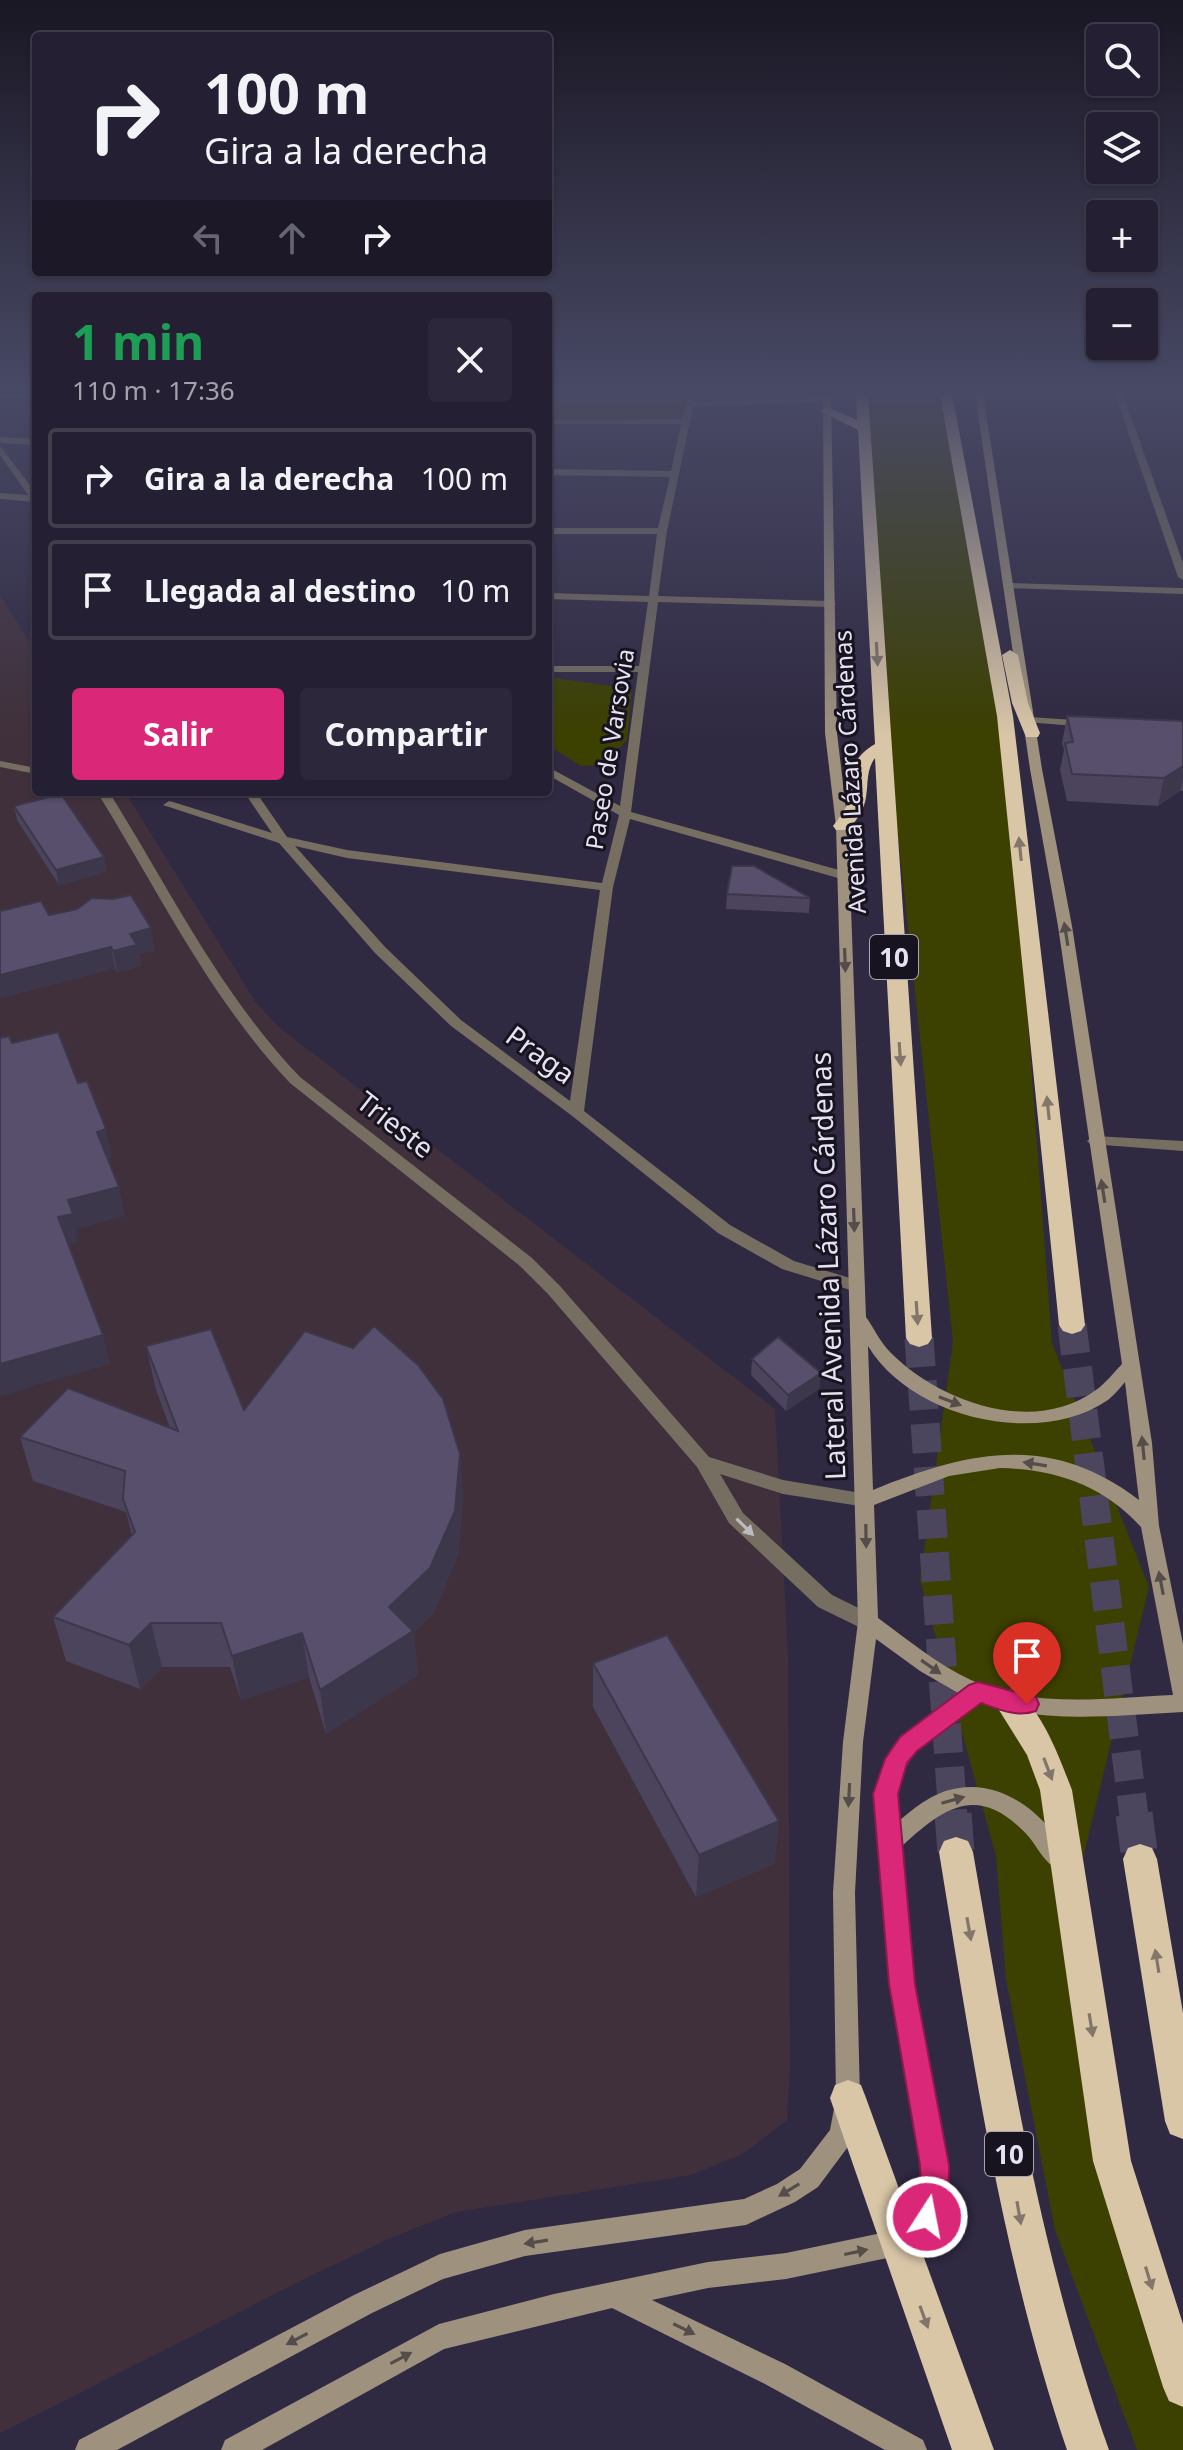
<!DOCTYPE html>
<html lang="es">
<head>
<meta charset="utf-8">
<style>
  body { margin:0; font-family:"Noto Sans",sans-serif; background:#2c273a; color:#f1f3f6; height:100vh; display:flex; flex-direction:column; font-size:30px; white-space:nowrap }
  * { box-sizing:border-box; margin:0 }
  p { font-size:26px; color:#a3a2ac }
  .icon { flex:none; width:44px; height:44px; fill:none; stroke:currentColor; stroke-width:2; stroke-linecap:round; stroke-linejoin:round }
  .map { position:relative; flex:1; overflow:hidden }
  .side { position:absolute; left:32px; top:292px; width:520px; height:504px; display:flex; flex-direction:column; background:#241f32; border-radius:8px; box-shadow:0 2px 6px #0004,0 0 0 2px #413d4d }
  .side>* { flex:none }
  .guide { position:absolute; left:32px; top:32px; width:520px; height:244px; border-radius:8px; box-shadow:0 2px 6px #0004,0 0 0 2px #413d4d; background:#241f32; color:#f1f3f6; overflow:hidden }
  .controls { position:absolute; left:1086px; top:24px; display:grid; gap:16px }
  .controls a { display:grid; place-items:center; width:72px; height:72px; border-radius:8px; background:#241f32; box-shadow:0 2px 6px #0004,0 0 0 2px #413d4d; font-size:40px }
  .pin { position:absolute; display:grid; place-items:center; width:68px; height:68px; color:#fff; margin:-82px -34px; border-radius:50% 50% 50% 0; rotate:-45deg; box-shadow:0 0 8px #0007 }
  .pin .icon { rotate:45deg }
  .me { position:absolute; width:88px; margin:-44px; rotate:11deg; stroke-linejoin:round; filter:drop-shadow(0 0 6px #0008) }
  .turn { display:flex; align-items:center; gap:28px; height:168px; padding:0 40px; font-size:36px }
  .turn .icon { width:104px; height:104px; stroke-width:2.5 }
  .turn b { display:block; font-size:56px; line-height:68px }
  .lanes { display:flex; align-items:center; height:76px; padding:0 40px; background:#0003; justify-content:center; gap:40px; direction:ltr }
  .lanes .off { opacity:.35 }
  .round { display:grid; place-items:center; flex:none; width:84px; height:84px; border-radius:8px; background:#2c273a }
  .summary { display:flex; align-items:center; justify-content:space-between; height:136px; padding:0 40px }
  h1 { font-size:48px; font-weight:700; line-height:60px; color:#1e9e55 }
  .primary-button { display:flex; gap:16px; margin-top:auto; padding:16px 40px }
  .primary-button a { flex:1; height:92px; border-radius:8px; background:#db2777; color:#fff; font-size:32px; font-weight:700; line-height:92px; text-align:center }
  .primary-button a+a { background:#2c273a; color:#f1f3f6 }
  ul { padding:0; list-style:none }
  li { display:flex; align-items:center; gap:24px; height:100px; margin:0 16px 12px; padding:0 24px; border:4px solid #413d4d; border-radius:8px }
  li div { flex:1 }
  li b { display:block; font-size:30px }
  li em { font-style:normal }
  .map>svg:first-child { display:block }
  .education { fill:#40303b }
  .green { fill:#3c4000 }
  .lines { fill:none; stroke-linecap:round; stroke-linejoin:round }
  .highway-tunnel-far1 { stroke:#4b455d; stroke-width:29; stroke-dasharray:29 14; stroke-linecap:butt }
  .highway-tunnel { stroke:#4b455d; stroke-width:37; stroke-dasharray:37 18; stroke-linecap:butt }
  .street { fill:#756e61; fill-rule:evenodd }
  .secondary { fill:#9e927e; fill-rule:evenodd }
  .highway { fill:#d9c6a7; fill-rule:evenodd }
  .wall { fill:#4b445c }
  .shaded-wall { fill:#3d374b }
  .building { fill:#574f6b; stroke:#3d374b; stroke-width:2 }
  .oneway { fill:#82766a }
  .oneway2 { fill:#544d4a }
  .oneway3 { fill:#bfb9c0 }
  .route { fill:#db2777; stroke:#8e194d; stroke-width:2 }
  .labels { text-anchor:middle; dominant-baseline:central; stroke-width:6; stroke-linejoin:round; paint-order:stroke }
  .far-street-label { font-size:24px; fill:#e7e2f3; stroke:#17141f }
  .shield { fill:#17141f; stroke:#a9a4b3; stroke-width:2 }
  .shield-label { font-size:26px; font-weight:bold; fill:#e7e2f3 }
  .street-label { font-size:28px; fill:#e7e2f3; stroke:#17141f }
</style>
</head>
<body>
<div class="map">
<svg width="1183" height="2450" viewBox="0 0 1183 2450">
  <rect width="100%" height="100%" fill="#302942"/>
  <path class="education" d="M0 595 36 652V792H125L257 1004 280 1028 775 1409 788 1655 790 2066 787 2120 743 2154 691 2175 456 2212 393 2237 323 2270 0 2433Z"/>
  <g class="green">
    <path d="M548 394H686L682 417 548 419Z"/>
    <path d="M862 394H946L1005 716 1052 1343 1149 1587 1081 1866 1125 2168 1183 2396V2450H1137L1055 2230 1006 1979 996 1856 920 1580 953 1341 888 743Z"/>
    <path d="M548 677 632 689 627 740 602 765 581 766 548 745Z"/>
  </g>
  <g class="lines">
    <g class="highway-tunnel-far1">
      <path d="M1072 1325 1134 1816"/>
      <path d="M919 1338 953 1816"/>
    </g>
    <g class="highway-tunnel">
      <path d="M953 1814 956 1852"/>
      <path d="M1134 1814 1140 1859"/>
    </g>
    <g class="street">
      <rect x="0" y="394" width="36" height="3"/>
      <path d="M688 394H696L694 402 826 397 830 399 826 401 693 407 667 531 658 596 831 601 836 604 831 607 658 602 631 812 846 872 848 875 842 879 838 878 630 819 613 887 584 1111 730 1225 794 1261 863 1282 865 1286 863 1290 857 1292 782 1269 718 1233 571 1115 451 1026 375 953 279 843 163 805 169 801 173 802 272 833 244 792H256L287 837 347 850 602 883 619 815 548 775V767L620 806 638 672H548V666H639L648 602 548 599V593L649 596 657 534H548V528H658L670 477 548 475V469L671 471 681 424H548V420L682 419ZM295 846 347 858 600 890 570 1101 461 1020 385 947Z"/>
      <path d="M1115 394H1123L1183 563V580L1178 577Z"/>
      <path d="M0 437 36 439V445L0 443Z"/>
      <path d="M0 446 36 493V502L0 499V493L28 495 0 455Z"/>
      <path d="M1009 583 1183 588V594L1006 588V584Z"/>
      <path d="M1030 717 1088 721 1094 724 1088 727 1026 722 1024 720Z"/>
      <path d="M0 761 36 768V774L0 767Z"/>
      <path d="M97 792H109C171 891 219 992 300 1077L532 1258 560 1286 709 1457 783 1480 873 1495 875 1500 873 1505 866 1507 783 1494 720 1474 743 1513 832 1595 875 1616 878 1622 875 1628 868 1630 861 1628 818 1607 729 1523 697 1467 548 1294 520 1266 290 1083C209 997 159 892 97 792Z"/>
      <path d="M1095 1136 1183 1141V1151L1090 1144 1087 1141 1090 1138Z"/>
    </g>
    <path class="secondary" d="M823 394H831L837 733 848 826 866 1317C874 1328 880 1342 890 1352 939 1402 1034 1436 1096 1390 1106 1383 1114 1372 1122 1364L1058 926 1030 769 975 394H983L1042 769 1072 926 1152 1443 1159 1526 1183 1644V1712C1116 1715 1044 1725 980 1702 930 1740 893 1750 899 1821 916 1806 936 1791 959 1788 1006 1780 1051 1819 1069 1859L1066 1866 1058 1869C1045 1864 1038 1848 1029 1837 980 1783 946 1805 901 1847L914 1984 947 2165C948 2204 936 2240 897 2256L786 2279 708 2288 652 2300 785 2364 923 2440 927 2450H885L765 2384 612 2308 444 2349 262 2450H221L225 2440 439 2324 554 2294 708 2262 786 2253 891 2231 916 2209 922 2189 921 2165 890 1984 875 1794 886 1759 901 1738 960 1694 920 1671 876 1639 863 1742 855 1893 860 2098 850 2144 818 2187 795 2202 746 2225 525 2256 443 2279 372 2313 117 2450H75L79 2440 354 2295 440 2254 525 2230 744 2199 777 2184 800 2169 830 2130 836 2098 833 1893 843 1742 858 1622 836 826 825 733ZM868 1346C911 1418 1038 1448 1108 1400 1114 1395 1120 1388 1125 1382L1139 1500C1050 1432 968 1451 873 1490ZM1000 1468C1055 1469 1103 1485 1141 1527L1173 1695C1107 1698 1032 1709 971 1680 937 1664 908 1640 878 1618L874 1505 949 1476Z"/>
    <g class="highway">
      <path d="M856 394H868L932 1338 928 1344 919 1347 910 1344 906 1338 875 758C865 771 869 787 865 802 862 813 856 821 848 830H836L833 826C838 819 844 813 847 804 856 777 845 762 875 744L858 430 820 411 830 408 857 420Z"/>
      <path d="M940 394H952L1013 716 1085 1325 1081 1331 1072 1334 1063 1331 1059 1325 997 716Z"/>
      <path d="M1010 650 1018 655 1028 703 1040 733 1038 737H1026L1012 703 1002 655Z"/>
      <path d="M1009 1689C1039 1699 1061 1762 1072 1790L1131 2161 1183 2324V2407L1169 2401 1163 2387 1093 2161 1040 1790 1027 1755 994 1702 998 1693Z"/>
      <path d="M956 1837 968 1841 973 1852C1008 2054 1040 2255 1109 2450H1067C1001 2255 972 2054 939 1852L944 1841Z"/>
      <path d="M1140 1844 1152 1848 1157 1859 1183 2013V2139L1170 2134 1165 2121 1123 1859 1128 1848Z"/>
      <path d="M848 2080 861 2085 866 2098 994 2450H952L830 2098 835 2085Z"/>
    </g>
  </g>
  <g class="wall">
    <path d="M1067 716 1183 721V791H1180L1158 806 1067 801 1060 770 1064 750 1062 743Z"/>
    <path d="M14 806 107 872 59 885 17 820Z"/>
    <path d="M727 894 810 898 809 913 726 909Z"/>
    <path d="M0 911 49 915 155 950 139 954 141 966 117 972 115 968 0 998Z"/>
    <path d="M146 1346 244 1410 460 1454 463 1498 458 1555 434 1612 414 1632 418 1675 326 1734 309 1677 241 1700 230 1667H162L140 1689 66 1661 53 1617 132 1536 126 1512 33 1481 20 1437 170 1428 156 1390Z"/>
    <path d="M752 1359 821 1373 819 1389 786 1411 751 1375Z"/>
    <path d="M593 1663 779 1821 774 1864 696 1897 593 1707Z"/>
  </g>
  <g class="shaded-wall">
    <path d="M1183 766V778L1180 791 1158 806 1164 778Z"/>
    <path d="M104 857 107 872 59 885 56 870Z"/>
    <path d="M151 928 155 950 139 954 141 966 117 972 113 951 130 934Z"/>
    <path d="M111 947 115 968 0 998V975Z"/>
    <path d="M106 1129 112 1158 103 1160 97 1132Z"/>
    <path d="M119 1187 125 1216 76 1229 79 1242 65 1246 58 1217 68 1200Z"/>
    <path d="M103 1335 110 1364 0 1396V1364Z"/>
    <path d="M821 1373 819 1389 786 1411 788 1395Z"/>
    <path d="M460 1454 463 1498 458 1555 434 1612 414 1632 418 1675 326 1734 320 1690 389 1607Z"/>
    <path d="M151 1623 162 1667 140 1689 129 1645Z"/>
    <path d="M302 1633 309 1677 241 1700 232 1656Z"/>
    <path d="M779 1821 774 1864 696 1897 699 1855Z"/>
  </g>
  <g class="building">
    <path d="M1067 716 1183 721V766L1164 778 1072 774 1065 743 1073 742Z"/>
    <path d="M61 794 104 857 56 870 14 806Z"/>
    <path d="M732 866H754L810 898 727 894Z"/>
    <path d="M131 895 151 928 130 934 137 945 113 951 111 947 0 975V911L41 901 49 915 77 909 92 898 113 899Z"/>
    <path d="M58 1032 78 1083 87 1081 106 1129 97 1132 119 1187 68 1200 73 1214 58 1217 103 1335 0 1364V1038L9 1036 12 1043Z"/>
    <path d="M374 1326 418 1365 443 1399 460 1454 455 1511 430 1568 389 1607 413 1631 320 1690 302 1633 232 1656 221 1623H151L129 1645 53 1617 135 1532 123 1499 125 1471 20 1437 68 1388 178 1431 146 1346 211 1329 244 1410 305 1331 353 1348Z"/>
    <path d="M778 1337 821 1373 788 1395 752 1359Z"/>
    <path d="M667 1635 779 1821 699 1855 593 1663Z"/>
  </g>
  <defs><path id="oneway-solid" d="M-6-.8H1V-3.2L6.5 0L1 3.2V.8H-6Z" transform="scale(2)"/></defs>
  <g class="oneway">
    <use href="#oneway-solid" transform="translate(877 654) rotate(87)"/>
    <use href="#oneway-solid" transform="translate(1020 849) rotate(-96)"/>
    <use href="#oneway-solid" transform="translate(900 1054) rotate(86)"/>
    <use href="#oneway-solid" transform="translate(1048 1108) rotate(-96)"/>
    <use href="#oneway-solid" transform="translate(917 1313) rotate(86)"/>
    <use href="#oneway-solid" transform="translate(1048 1769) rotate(69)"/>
    <use href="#oneway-solid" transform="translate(969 1929) rotate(80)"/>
    <use href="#oneway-solid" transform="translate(1157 1961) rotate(-99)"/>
    <use href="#oneway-solid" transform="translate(1091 2025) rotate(81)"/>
    <use href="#oneway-solid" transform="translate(1019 2213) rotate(80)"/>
    <use href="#oneway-solid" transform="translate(1149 2278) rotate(73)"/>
    <use href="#oneway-solid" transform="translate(924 2317) rotate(70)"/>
  </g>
  <g class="oneway2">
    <use href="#oneway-solid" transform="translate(1066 934) rotate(-99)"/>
    <use href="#oneway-solid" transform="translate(845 960) rotate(88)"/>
    <use href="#oneway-solid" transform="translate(1103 1191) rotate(-99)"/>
    <use href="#oneway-solid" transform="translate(854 1220) rotate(88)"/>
    <use href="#oneway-solid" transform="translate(950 1401) rotate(21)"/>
    <use href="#oneway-solid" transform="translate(1143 1448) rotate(-96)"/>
    <use href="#oneway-solid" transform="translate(1035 1464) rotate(-171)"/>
    <use href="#oneway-solid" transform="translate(866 1536) rotate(89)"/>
    <use href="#oneway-solid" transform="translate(1161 1583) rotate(-101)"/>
    <use href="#oneway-solid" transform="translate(931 1667) rotate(35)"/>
    <use href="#oneway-solid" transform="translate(849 1795) rotate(93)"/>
    <use href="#oneway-solid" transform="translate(953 1800) rotate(-16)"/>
    <use href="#oneway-solid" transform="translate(789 2190) rotate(149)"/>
    <use href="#oneway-solid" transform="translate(536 2242) rotate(171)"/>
    <use href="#oneway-solid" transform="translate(856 2252) rotate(-12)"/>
    <use href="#oneway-solid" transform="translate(684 2329) rotate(26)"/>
    <use href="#oneway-solid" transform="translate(297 2339) rotate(152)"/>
    <use href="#oneway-solid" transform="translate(401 2358) rotate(-28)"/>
  </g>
  <use class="oneway3" href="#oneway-solid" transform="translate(745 1527) rotate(45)"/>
  <linearGradient id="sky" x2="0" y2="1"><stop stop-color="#1a1724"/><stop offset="0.53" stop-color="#484965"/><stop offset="1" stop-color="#484965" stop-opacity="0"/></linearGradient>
  <rect width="1183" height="737" fill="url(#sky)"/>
  <path class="route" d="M978 1682 1036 1697 1039 1704 1036 1711C1017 1718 998 1709 981 1703L917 1751 907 1763 898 1794 915 1984 949 2165C950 2188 946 2206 937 2227L927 2231 917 2227 913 2217 921 2189 920 2165 889 1984 873 1794 885 1759 900 1737 969 1685Z"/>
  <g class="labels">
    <g class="far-street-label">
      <text transform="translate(609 749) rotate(-81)">Paseo de Varsovia</text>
      <text transform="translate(849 772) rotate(-93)">Avenida Lázaro Cárdenas</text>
    </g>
    <g class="shield">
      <rect x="870" y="935" width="48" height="44" rx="6"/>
      <rect x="985" y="2132" width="48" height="44" rx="6"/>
    </g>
    <g class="shield-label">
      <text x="894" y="957">10</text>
      <text x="1009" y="2154">10</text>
    </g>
    <g class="street-label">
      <text transform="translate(541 1054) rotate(36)">Praga</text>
      <text transform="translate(396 1124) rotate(38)">Trieste</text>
      <text transform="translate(827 1266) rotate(-92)">Lateral Avenida Lázaro Cárdenas</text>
    </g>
  </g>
</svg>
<div class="controls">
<a><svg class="icon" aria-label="search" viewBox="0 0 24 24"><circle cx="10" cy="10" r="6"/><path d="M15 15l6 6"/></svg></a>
<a><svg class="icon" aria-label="layers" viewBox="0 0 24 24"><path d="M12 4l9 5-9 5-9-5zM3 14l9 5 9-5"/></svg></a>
<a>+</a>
<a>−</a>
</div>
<div class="pin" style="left:1027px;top:1704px;background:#d93025"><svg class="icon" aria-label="arrive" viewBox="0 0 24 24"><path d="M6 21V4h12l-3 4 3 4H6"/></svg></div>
<svg class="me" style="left:927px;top:2217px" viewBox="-20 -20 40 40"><circle r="17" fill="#db2777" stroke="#fff" stroke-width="3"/><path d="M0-11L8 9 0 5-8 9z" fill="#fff"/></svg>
<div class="guide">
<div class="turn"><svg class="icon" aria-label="right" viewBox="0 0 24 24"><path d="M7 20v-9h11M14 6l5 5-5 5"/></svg><div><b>100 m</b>Gira a la derecha</div></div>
<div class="lanes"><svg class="icon off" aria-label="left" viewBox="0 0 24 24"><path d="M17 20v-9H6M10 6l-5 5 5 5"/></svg><svg class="icon off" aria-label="ahead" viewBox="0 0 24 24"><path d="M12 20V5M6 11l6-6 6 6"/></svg><svg class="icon" aria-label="right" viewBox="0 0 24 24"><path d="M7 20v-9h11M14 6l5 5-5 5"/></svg></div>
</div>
<section class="side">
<div class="summary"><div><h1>1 min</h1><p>110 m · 17:36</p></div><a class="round"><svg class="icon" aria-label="close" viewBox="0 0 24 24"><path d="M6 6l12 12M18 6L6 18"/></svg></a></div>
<ul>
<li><svg class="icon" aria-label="right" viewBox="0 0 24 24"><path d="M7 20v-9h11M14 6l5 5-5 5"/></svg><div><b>Gira a la derecha</b></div><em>100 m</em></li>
<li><svg class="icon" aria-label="arrive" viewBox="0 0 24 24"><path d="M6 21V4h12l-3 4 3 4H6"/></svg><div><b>Llegada al destino</b></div><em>10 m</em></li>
</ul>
<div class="primary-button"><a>Salir</a><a>Compartir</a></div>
</section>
</div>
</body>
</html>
